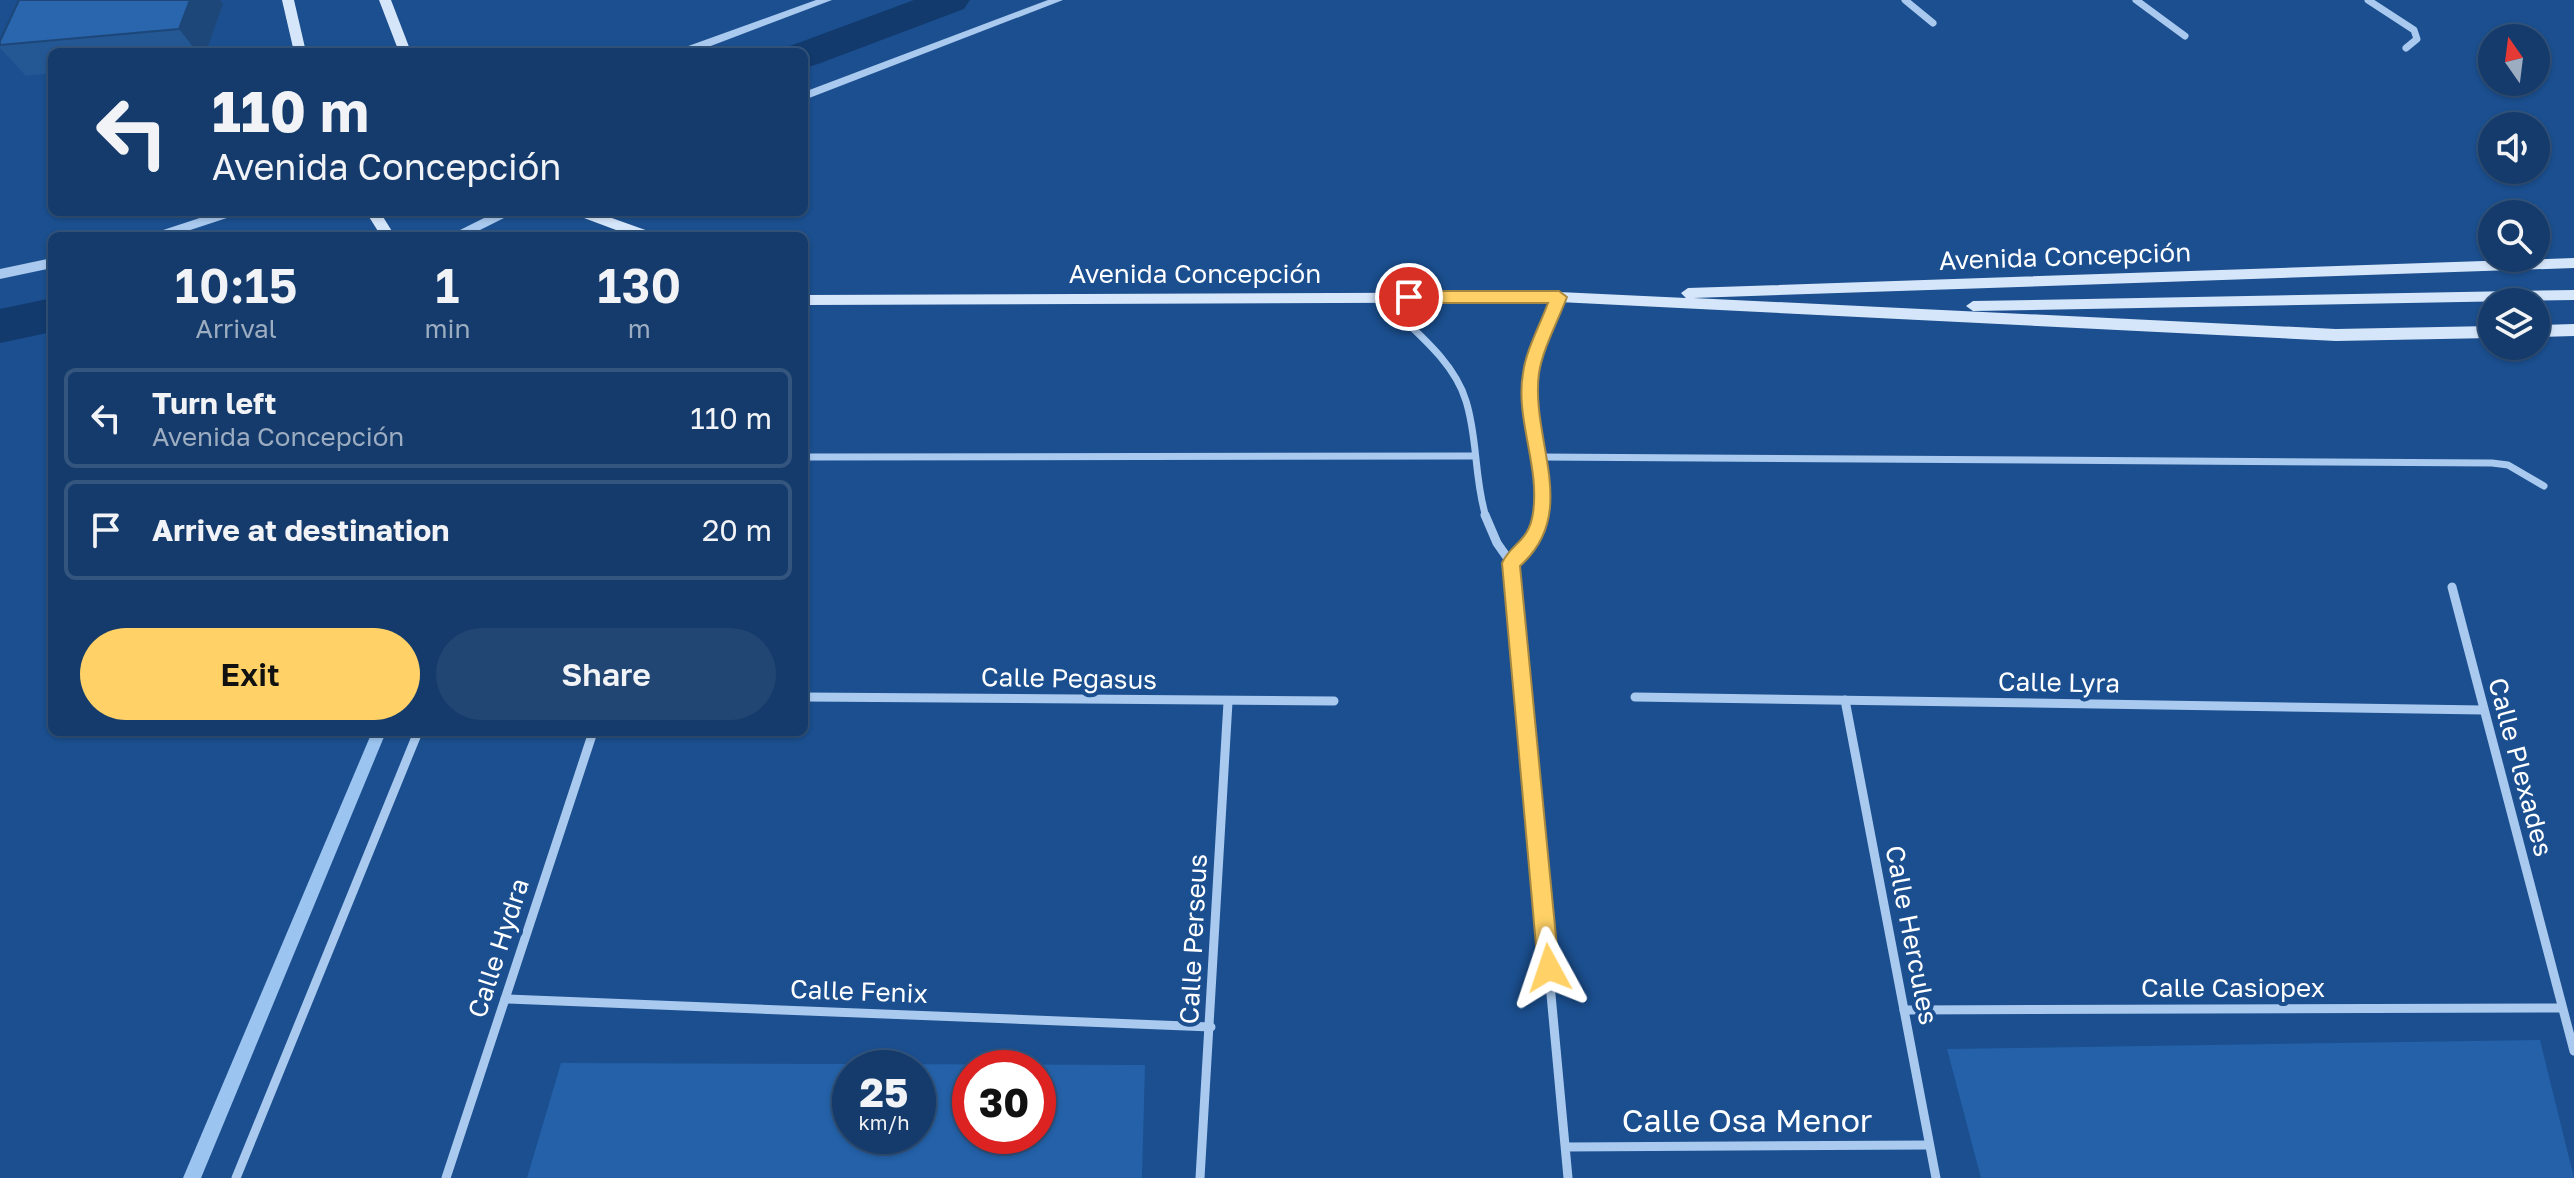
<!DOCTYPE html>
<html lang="en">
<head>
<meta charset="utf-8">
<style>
  body { margin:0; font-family:"Golos Text",sans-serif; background:#214673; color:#f1f3f6; height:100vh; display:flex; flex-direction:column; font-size:30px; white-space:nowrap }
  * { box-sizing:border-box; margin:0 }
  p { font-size:26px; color:#9dadc1 }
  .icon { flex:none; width:44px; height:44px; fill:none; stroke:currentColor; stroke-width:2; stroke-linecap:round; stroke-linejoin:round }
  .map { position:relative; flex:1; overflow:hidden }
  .panel { position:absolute; left:48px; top:232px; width:760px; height:504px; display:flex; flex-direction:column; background:#143b6b; border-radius:12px; box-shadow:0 2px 6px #0004,0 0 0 2px #33557e }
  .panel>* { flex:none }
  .hud { position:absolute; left:48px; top:48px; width:760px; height:168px; border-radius:12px; box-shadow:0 2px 6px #0004,0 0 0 2px #33557e; background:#143b6b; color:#f1f3f6; overflow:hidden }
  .needle { width:52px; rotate:346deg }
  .tools { position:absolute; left:2478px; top:24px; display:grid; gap:16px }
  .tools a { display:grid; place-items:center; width:72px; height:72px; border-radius:50%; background:#143b6b; box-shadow:0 2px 6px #0004,0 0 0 2px #33557e; font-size:40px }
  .speed { position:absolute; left:832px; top:1050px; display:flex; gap:16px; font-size:40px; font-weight:700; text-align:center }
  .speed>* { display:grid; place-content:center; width:104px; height:104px; border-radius:50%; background:#143b6b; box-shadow:0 2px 6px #0004,0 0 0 2px #33557e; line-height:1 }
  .speed small { font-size:20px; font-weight:400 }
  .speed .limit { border:12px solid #d22; background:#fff; color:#111 }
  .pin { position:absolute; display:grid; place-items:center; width:68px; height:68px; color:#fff; margin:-34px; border:4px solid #fff; border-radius:50%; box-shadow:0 2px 8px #0007 }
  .me { position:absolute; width:88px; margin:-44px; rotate:355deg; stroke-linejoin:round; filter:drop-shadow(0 0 6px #0008) }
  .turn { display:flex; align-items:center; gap:28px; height:168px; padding:0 32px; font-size:36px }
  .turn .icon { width:104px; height:104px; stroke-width:2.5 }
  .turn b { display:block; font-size:56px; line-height:68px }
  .eta { display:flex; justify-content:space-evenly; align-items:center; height:136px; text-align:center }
  .eta b { font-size:48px; font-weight:600; line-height:56px }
  .action { display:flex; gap:16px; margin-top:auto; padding:16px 32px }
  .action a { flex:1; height:92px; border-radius:48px; background:#ffd166; color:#111; font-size:32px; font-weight:600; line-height:92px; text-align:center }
  .action a+a { background:#214673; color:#f1f3f6 }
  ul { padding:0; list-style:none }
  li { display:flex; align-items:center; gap:24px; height:100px; margin:0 16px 12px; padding:0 16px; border:4px solid #33557e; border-radius:12px }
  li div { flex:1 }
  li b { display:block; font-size:30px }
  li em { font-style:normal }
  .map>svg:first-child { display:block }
  .green { fill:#2461a8; fill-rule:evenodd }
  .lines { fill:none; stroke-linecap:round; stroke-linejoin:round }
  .stream { fill:#9cc4f0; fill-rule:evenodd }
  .canal { fill:#123a6d; fill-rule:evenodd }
  .minor-far1 { stroke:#a9c9ee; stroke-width:7 }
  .minor { stroke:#a9c9ee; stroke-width:9 }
  .tertiary { fill:#a9c9ee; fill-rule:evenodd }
  .secondary { fill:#d6e6fa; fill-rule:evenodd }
  .wall { fill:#245895 }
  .shaded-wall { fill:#1d4779 }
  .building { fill:#2a66ad; stroke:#1d4779; stroke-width:2 }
  .route { fill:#ffd166; stroke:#a68842; stroke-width:2 }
  .labels { text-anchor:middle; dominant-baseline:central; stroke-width:8; stroke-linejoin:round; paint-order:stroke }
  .street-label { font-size:26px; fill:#fff; stroke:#1b4f8f }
  .near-street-label { font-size:32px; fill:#fff; stroke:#1b4f8f }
</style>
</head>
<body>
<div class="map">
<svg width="2574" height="1178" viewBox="0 0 2574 1178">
  <rect width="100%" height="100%" fill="#1b4f8f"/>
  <g class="green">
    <path d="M2540 1040 2574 1178H1981L1947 1049Z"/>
    <path d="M561 1063 1145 1065 1142 1178H527ZM850 1068H918V1136H850ZM970 1068H1038V1136H970Z"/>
  </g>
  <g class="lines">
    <path class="stream" d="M372 732H386L201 1178H183Z"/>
    <g class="canal">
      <path d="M914 0H970L964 9 818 64 804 68V52H786L790 46Z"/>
      <path d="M52 298V332L0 343V309Z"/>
    </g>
    <g class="minor-far1">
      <path d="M1905 0 1933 23"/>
      <path d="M2136 0 2185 36"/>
      <path d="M2368 0 2414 30 2417 39 2406 48"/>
      <path d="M1379 296C1409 327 1453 358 1466 401 1478 439 1474 479 1486 517"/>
      <path d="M804 457 1475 456"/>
      <path d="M1540 457 2492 463 2508 465 2544 486"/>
      <path d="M1539 517C1547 467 1525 418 1532 367 1535 342 1549 320 1559 297"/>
    </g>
    <g class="minor">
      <path d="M1485 515 1497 543 1511 563 1568 1178"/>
      <path d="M1511 563 1529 542 1539 515"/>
      <path d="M2452 587 2574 1051"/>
      <path d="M804 697 1334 701"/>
      <path d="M1635 697 2483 710"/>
      <path d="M1845 700 1936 1178"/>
      <path d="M505 999 1211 1027"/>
      <path d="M1904 1010 2562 1008"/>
      <path d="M1566 1147 1929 1145"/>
      <path d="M236 1178 418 732"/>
      <path d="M446 1178 593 732"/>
      <path d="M1200 1178 1228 702"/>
    </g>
    <g class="tertiary">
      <path d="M816 0H832L695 52H679L680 49Z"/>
      <path d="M1048 0H1063L804 100V92Z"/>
      <path d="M218 212H238L236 215 172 236H152L154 233Z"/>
      <path d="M496 212H512L510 215 468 236H452L454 233Z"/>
      <path d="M52 258V268L0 279V269Z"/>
    </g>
    <g class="secondary">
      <path d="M282 0H294L306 52H294Z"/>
      <path d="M379 0H391L411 52H399Z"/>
      <path d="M366 212H380L395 236H381Z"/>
      <path d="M574 212H595L651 232 653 236H632L576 215Z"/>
      <path d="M2574 258V268L1693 298 2336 329 2492 326V338L2336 341 1559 302 804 305V295L1559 292 1686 298 1681 293 1688 288Z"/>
      <path d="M2574 290V300L1973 311 1966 306 1973 301Z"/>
      <path d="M2574 324V336L2536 337V325Z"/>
    </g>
  </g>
  <path class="wall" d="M19 0H220L223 4 206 52H52V73L26 76 0 48V41Z"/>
  <path class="shaded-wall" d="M190 0H220L223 4 206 52H197L179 29Z"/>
  <path class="building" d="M19 0H190L179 29 0 45V41Z"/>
  <path class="route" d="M1409 291H1559L1567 297C1558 321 1543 348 1539 373 1530 440 1581 512 1520 566L1559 968 1556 975 1549 979 1541 975 1538 968 1502 563C1511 543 1529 542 1533 513 1540 466 1515 419 1523 373 1526 350 1540 325 1548 303H1409L1401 297Z"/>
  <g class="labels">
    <g class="street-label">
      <text transform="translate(2065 256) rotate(-2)">Avenida Concepción</text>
      <text x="1195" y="273">Avenida Concepción</text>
      <text transform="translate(1069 678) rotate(1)">Calle Pegasus</text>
      <text transform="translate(2059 682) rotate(1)">Calle Lyra</text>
      <text transform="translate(2521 767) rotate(75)">Calle Plexades</text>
      <text transform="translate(1912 935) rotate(79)">Calle Hercules</text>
      <text transform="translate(1193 939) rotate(-87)">Calle Perseus</text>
      <text transform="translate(498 948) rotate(-72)">Calle Hydra</text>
      <text x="2233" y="987">Calle Casiopex</text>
      <text transform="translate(859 991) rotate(2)">Calle Fenix</text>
    </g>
    <g class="near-street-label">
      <text x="1747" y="1120">Calle Osa Menor</text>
    </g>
  </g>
</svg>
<div class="tools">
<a><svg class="needle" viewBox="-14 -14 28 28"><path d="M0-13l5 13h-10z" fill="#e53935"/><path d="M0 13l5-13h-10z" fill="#9dadc1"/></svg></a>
<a><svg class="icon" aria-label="sound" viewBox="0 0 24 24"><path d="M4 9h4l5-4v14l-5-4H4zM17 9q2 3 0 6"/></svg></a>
<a><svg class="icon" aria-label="search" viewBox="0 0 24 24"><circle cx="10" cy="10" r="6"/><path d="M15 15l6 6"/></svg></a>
<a><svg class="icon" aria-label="layers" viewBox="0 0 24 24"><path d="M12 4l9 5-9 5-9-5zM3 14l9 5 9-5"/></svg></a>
</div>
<div class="speed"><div>25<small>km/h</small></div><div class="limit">30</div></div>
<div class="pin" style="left:1409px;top:297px;background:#d93025"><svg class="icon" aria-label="arrive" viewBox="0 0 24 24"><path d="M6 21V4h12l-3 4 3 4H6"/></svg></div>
<svg class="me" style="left:1549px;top:968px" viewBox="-20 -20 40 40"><path d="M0-17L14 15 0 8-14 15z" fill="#ffd166" stroke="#fff" stroke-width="4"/></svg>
<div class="hud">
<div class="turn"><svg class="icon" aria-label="left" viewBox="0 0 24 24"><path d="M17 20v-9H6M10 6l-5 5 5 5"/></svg><div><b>110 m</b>Avenida Concepción</div></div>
</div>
<section class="panel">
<div class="eta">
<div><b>10:15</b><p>Arrival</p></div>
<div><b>1</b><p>min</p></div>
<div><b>130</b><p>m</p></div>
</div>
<ul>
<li><svg class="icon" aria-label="left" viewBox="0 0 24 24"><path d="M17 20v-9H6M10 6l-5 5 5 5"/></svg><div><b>Turn left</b><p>Avenida Concepción</p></div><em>110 m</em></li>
<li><svg class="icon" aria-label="arrive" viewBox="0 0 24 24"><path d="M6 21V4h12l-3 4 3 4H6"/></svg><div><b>Arrive at destination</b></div><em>20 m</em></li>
</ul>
<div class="action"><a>Exit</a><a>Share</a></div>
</section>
</div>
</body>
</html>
